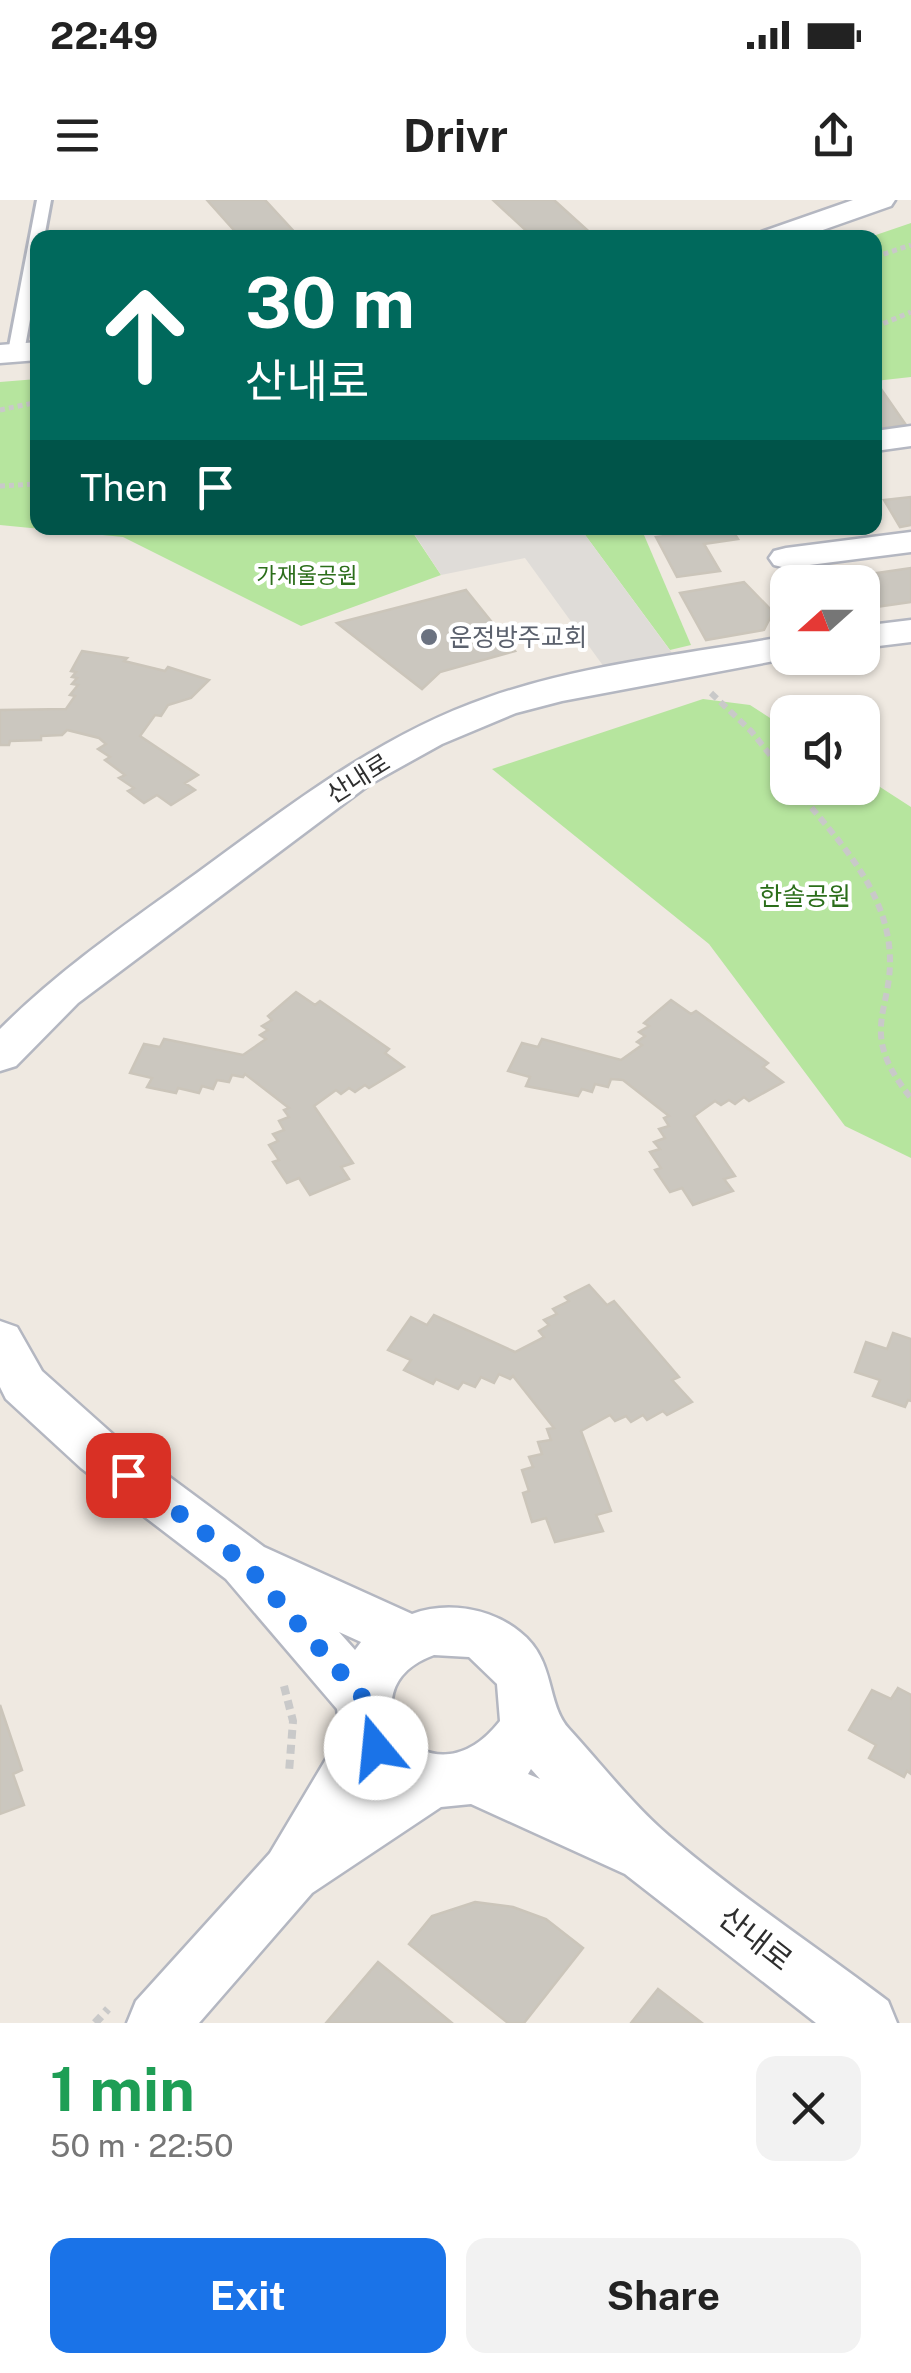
<!DOCTYPE html>
<html lang="en">
<head>
<meta charset="utf-8">
<style>
  body { margin:0; font-family:"Public Sans","Noto Sans KR",sans-serif; background:#f2f2f2; color:#222; height:100vh; display:flex; flex-direction:column; font-size:38px; white-space:nowrap }
  * { box-sizing:border-box; margin:0 }
  p { font-size:32px; color:#767676 }
  .icon { flex:none; width:55px; height:55px; fill:none; stroke:currentColor; stroke-width:2; stroke-linecap:round; stroke-linejoin:round }
  .map { position:relative; height:1823px; overflow:hidden }
  .drawer { display:flex; flex-direction:column; background:#fff; flex:1 }
  .drawer>* { flex:none }
  .hud { position:absolute; left:30px; top:30px; width:852px; height:305px; border-radius:20px; box-shadow:0 2px 8px #0004; background:#00695c; color:#fff; overflow:hidden }
  .needle { width:65px; rotate:249deg }
  .fabs { position:absolute; left:770px; top:365px; display:grid; gap:20px }
  .fabs a { display:grid; place-items:center; width:110px; height:110px; border-radius:20px; background:#fff; box-shadow:0 2px 8px #0004; font-size:50px }
  .pin { position:absolute; display:grid; place-items:center; width:85px; height:85px; color:#fff; margin:-42px; border-radius:20px; box-shadow:0 5px 15px #0006 }
  .me { position:absolute; width:110px; margin:-55px; rotate:343deg; stroke-linejoin:round; filter:drop-shadow(0 0 8px #0008) }
  .turn { display:flex; align-items:center; gap:35px; height:210px; padding:0 50px; font-size:45px }
  .turn .icon { width:130px; height:130px; stroke-width:2.5 }
  .turn b { display:block; font-size:70px; line-height:85px }
  .then { display:flex; align-items:center; height:95px; padding:0 50px; background:#0003; gap:20px; font-size:38px }
  .round { display:grid; place-items:center; flex:none; width:105px; height:105px; border-radius:20px; background:#f2f2f2 }
  .headline { display:flex; align-items:center; justify-content:space-between; height:170px; padding:0 50px }
  h1 { font-size:60px; font-weight:700; line-height:75px; color:#1e9e55 }
  .cta { display:flex; gap:20px; margin-top:auto; padding:20px 50px }
  .cta a { flex:1; height:115px; border-radius:20px; background:#1a73e8; color:#fff; font-size:40px; font-weight:700; line-height:115px; text-align:center }
  .cta a+a { background:#f2f2f2; color:#222 }
  .status { display:flex; justify-content:space-between; align-items:center; height:70px; padding:0 50px; background:#fff; direction:ltr }
  .status svg { height:28px; fill:currentColor }
  header { display:flex; justify-content:space-between; align-items:center; height:130px; padding:0 50px; background:#fff; font-size:45px; font-weight:700 }
  .map>svg:first-child { display:block }
  .green { fill:#b6e59e }
  .plaza { fill:#dfdcd8 }
  .building { fill:#cbc7bf; stroke:#cbc5ba; stroke-width:2.5 }
  .lines { fill:none; stroke-linecap:round; stroke-linejoin:round }
  .lane-casing { stroke:#b4b7c1; stroke-width:6 }
  .street-casing { stroke:#b4b7c1; stroke-width:5 }
  .path-far2 { stroke:#c9c9c9; stroke-width:5; stroke-dasharray:5 4; stroke-linecap:butt }
  .path-far1 { stroke:#c9c9c9; stroke-width:6; stroke-dasharray:8 5; stroke-linecap:butt }
  .path { stroke:#c9c9c9; stroke-width:8; stroke-dasharray:9 6; stroke-linecap:butt }
  .lane { fill:#fff; fill-rule:evenodd }
  .street { fill:#fff; fill-rule:evenodd }
  .route { stroke:#1a73e8; stroke-width:18; stroke-dasharray:0 32.4 }
  .worship-dot { fill:#6b7280; stroke:#fff; stroke-width:4 }
  .labels { text-anchor:middle; dominant-baseline:central; stroke-width:8; stroke-linejoin:round; paint-order:stroke }
  .far-park-label { font-size:22px; fill:#2c6e1b; stroke:#fff }
  .worship-label { font-size:25px; fill:#5b616d; stroke:#fff; text-anchor:start }
  .street-label { font-size:25px; fill:#2e2e2e; stroke:#fff }
  .park-label { font-size:25px; fill:#2c6e1b; stroke:#fff }
  .near-street-label { font-size:30px; fill:#2e2e2e; stroke:#fff }
</style>
</head>
<body>
<div class="status"><b>22:49</b><svg viewBox="0 0 49 12"><path d="M0 12V9h3v3zM5 12V6h3v6zM10 12V3h3v9zM15 12V0h3v12zM26 1h20v11H26zM47 4h2v5h-2z"/></svg></div>
<header><svg class="icon" aria-label="menu" viewBox="0 0 24 24"><path d="M4 6h16M4 12h16M4 18h16"/></svg>Drivr<svg class="icon" aria-label="share" viewBox="0 0 24 24"><path d="M12 15V3M7 8l5-5 5 5M5 13v7h14v-7"/></svg></header>
<div class="map">
<svg width="911" height="1823" viewBox="0 0 911 1823">
  <rect width="100%" height="100%" fill="#efe9e1"/>
  <g class="green">
    <path d="M911 23V177L875 181V38L870 37Z"/>
    <path d="M37 179 38 328H434L413 333 441 375 301 426 123 337 0 325V182Z"/>
    <path d="M580 328H641L691 445 670 450Z"/>
    <path d="M703 499 750 505 787 529 788 588H862L863 576 911 607V958L845 926 709 744 492 569Z"/>
  </g>
  <path class="plaza" d="M434 328H580L680 464 612 478 525 358 441 375 413 332Z"/>
  <g class="building">
    <path d="M207 0H265L300 38H241Z"/>
    <path d="M493 0H554L596 38H534Z"/>
    <path d="M881 189 906 225 875 229V190Z"/>
    <path d="M911 297V325L900 327 884 300Z"/>
    <path d="M731 328 738 339 704 344 720 371 677 377 656 337Z"/>
    <path d="M911 368V402L862 409V382H838L836 379Z"/>
    <path d="M744 382 773 412 764 430 706 440 680 393Z"/>
    <path d="M466 390 515 451 440 472 422 489 337 423Z"/>
    <path d="M82 451 127 458 124 461 165 471 168 467 209 480 191 498 168 505 161 516 155 515 140 536 198 575 185 583 195 590 171 605 157 595 144 603 128 591 134 588 119 578 125 575 105 560 110 557 98 549 106 544 99 538 67 530 62 535 41 536V540L10 541 9 545H0V510L66 509 75 496 70 495 78 485 72 484 77 478 72 477 76 472 71 471Z"/>
    <path d="M296 792 315 805 320 801 389 849 385 853 404 867 369 888 365 885 355 892 349 888 341 894 336 890 314 906 353 963 341 967 349 979 310 995 299 978 287 983 273 962 279 960 269 945 278 941 273 934 284 930 279 921 289 917 284 910 289 908 245 874 243 877 232 875 229 882 217 880 213 889 202 886 199 893 178 888 176 893 147 887 152 878 130 873 144 844 160 847 164 839 243 855 266 839 260 835 268 830 262 826 272 820 268 816Z"/>
    <path d="M671 800 691 814 696 811 768 863 763 867 783 882 749 901 744 897 735 904 729 900 721 905 715 901 694 916 735 976 724 979 733 991 693 1005 682 988 670 992 655 970 661 968 650 952 660 949 654 942 665 938 659 929 669 926 664 918 669 916 623 880 611 879 608 887 595 884 592 892 582 889 578 896 526 886 530 877 508 871 522 843 538 847 542 839 621 860 642 845 637 842 645 836 639 832 649 826 644 823Z"/>
    <path d="M589 1085 607 1105 614 1101 679 1177 672 1180 692 1202 667 1215 663 1211 647 1220 643 1215 631 1222 626 1216 615 1221 610 1215 581 1231 611 1311 596 1315 603 1331 555 1342 546 1318 532 1322 523 1293 529 1291 522 1270 533 1267 529 1257 542 1254 538 1242 551 1240 547 1229 554 1228 513 1176 510 1179 499 1174 494 1183 481 1177 475 1187 463 1182 458 1189 436 1179 433 1184 404 1170 411 1160 388 1150 411 1117 427 1125 434 1115 515 1152 544 1137 539 1131 549 1125 544 1120 557 1114 553 1109 569 1101 565 1097Z"/>
    <path d="M893 1133 911 1139V1201L908 1200 905 1207 873 1196 880 1180 855 1172 866 1142 887 1149Z"/>
    <path d="M898 1488 911 1495V1574L907 1571 904 1577 869 1558 876 1545 849 1530 872 1490 891 1499Z"/>
    <path d="M0 1505 22 1570 13 1574 24 1605 0 1614Z"/>
    <path d="M475 1702 513 1707 546 1719 583 1748 524 1823H508L409 1744 432 1716Z"/>
    <path d="M378 1762 452 1823H326Z"/>
    <path d="M658 1789 702 1823H631Z"/>
  </g>
  <g class="lines">
    <defs>
      <path id="lane" d="M37 0H51L44 38H38V76L24 152 16 157 8 152Z"/>
      <g id="street">
        <path d="M853 0H895L891 6 800 38H757L761 32Z"/>
        <path d="M38 142V160L0 163V145Z"/>
        <path d="M911 226V246L875 251V231Z"/>
        <path d="M911 332V352L786 368 774 365 769 358 774 351 786 348Z"/>
        <path d="M911 420V442L862 448V426Z"/>
        <path d="M788 436 790 458 562 501 516 513 442 544 370 584 78 803 16 866 0 871V829C60 769 129 722 197 673 290 605 379 535 489 497 584 464 689 454 788 436Z"/>
        <path d="M0 1121 17 1127 42 1171 117 1238 264 1347 412 1414C447 1401 491 1408 520 1432 557 1461 545 1504 570 1530 602 1565 633 1605 669 1636 738 1695 815 1746 888 1801L897 1823H816L625 1674 471 1604 441 1607 312 1693 199 1823H127L136 1801 270 1653 341 1534 337 1509 226 1379 81 1268 6 1199 0 1187ZM339 1432 361 1442 355 1450ZM434 1455 469 1457 497 1484 500 1521C428 1613 337 1490 434 1455ZM531 1569 540 1579 528 1574Z"/>
      </g>
    </defs>
    <use href="#lane" class="lane-casing"/>
    <use href="#street" class="street-casing"/>
    <g class="path-far2">
      <path d="M875 57 911 45"/>
      <path d="M875 127 911 112"/>
      <path d="M0 210 38 202"/>
      <path d="M0 286 38 284"/>
    </g>
    <g class="path-far1">
      <path d="M711 493 751 531 788 577"/>
      <path d="M795 588C831 632 878 679 888 738 900 809 852 825 911 898"/>
    </g>
    <g class="path">
      <path d="M284 1486 293 1521 289 1572"/>
      <path d="M95 1823 108 1809"/>
    </g>
    <use href="#lane" class="lane"/>
    <use href="#street" class="street"/>
  </g>
  <g class="lines">
    <path class="route" d="M128 1275 245 1363 363 1498 362 1525 376 1548"/>
  </g>
  <circle class="worship-dot" cx="429" cy="437" r="10"/>
  <g class="labels">
    <g class="far-park-label">
      <text x="307" y="375">가재울공원</text>
    </g>
    <g class="worship-label">
      <text x="449" y="437">운정방주교회</text>
    </g>
    <g class="street-label">
      <text transform="translate(358 578) rotate(-32)">산내로</text>
    </g>
    <g class="park-label">
      <text x="805" y="696">한솔공원</text>
    </g>
    <g class="near-street-label">
      <text transform="translate(756 1738) rotate(38)">산내로</text>
    </g>
  </g>
</svg>
<div class="fabs">
<a><svg class="needle" viewBox="-14 -14 28 28"><path d="M0-13l5 13h-10z" fill="#e53935"/><path d="M0 13l5-13h-10z" fill="#767676"/></svg></a>
<a><svg class="icon" aria-label="sound" viewBox="0 0 24 24"><path d="M4 9h4l5-4v14l-5-4H4zM17 9q2 3 0 6"/></svg></a>
</div>
<div class="pin" style="left:128px;top:1275px;background:#d93025"><svg class="icon" aria-label="arrive" viewBox="0 0 24 24"><path d="M6 21V4h12l-3 4 3 4H6"/></svg></div>
<svg class="me" style="left:376px;top:1548px" viewBox="-20 -20 40 40"><circle r="19" fill="#fff"/><path d="M0-13L10 11 0 6-10 11z" fill="#1a73e8"/></svg>
<div class="hud">
<div class="turn"><svg class="icon" aria-label="ahead" viewBox="0 0 24 24"><path d="M12 20V5M6 11l6-6 6 6"/></svg><div><b>30 m</b>산내로</div></div>
<div class="then">Then<svg class="icon" aria-label="arrive" viewBox="0 0 24 24"><path d="M6 21V4h12l-3 4 3 4H6"/></svg></div>
</div>
</div>
<section class="drawer">
<div class="headline"><div><h1>1 min</h1><p>50 m · 22:50</p></div><a class="round"><svg class="icon" aria-label="close" viewBox="0 0 24 24"><path d="M6 6l12 12M18 6L6 18"/></svg></a></div>
<div class="cta"><a>Exit</a><a>Share</a></div>
</section>
</body>
</html>
